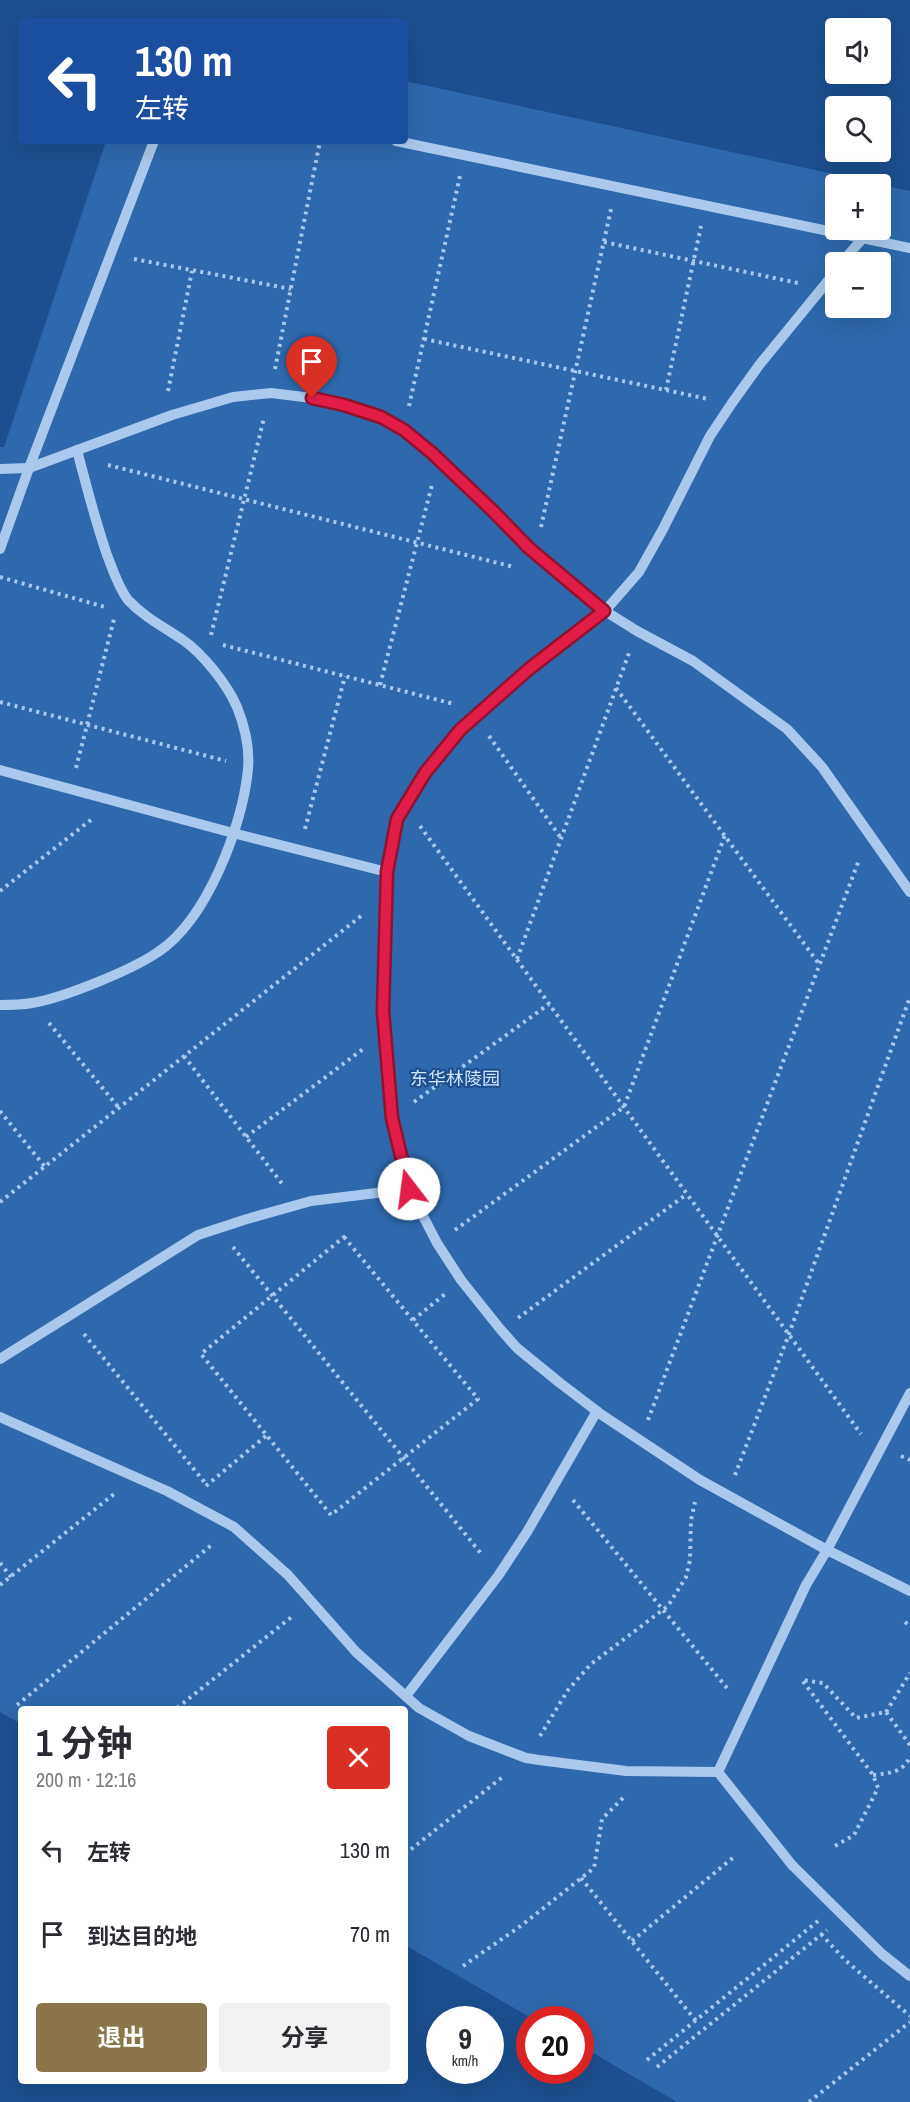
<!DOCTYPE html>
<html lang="zh">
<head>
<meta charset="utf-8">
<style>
  body { margin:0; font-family:"Archivo Narrow","Noto Sans SC",sans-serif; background:#f2f2f3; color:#2b2b33; height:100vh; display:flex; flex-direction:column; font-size:22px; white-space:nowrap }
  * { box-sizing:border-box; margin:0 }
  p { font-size:20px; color:#7c7c81 }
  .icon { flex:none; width:33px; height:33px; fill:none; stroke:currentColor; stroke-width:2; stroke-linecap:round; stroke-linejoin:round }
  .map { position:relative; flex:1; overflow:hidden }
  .side { position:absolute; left:18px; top:1706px; width:390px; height:378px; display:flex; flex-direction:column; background:#fff; border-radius:6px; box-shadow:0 6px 24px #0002 }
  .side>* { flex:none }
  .guide { position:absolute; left:18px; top:18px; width:390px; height:126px; border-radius:6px; box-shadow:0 6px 24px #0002; background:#1a4fa0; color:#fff; overflow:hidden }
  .tools { position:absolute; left:825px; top:18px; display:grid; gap:12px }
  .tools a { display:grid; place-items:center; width:66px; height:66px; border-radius:6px; background:#fff; box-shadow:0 6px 24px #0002; font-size:30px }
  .speed { position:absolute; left:426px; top:2006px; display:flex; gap:12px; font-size:30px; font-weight:700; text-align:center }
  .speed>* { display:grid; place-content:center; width:78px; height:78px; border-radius:50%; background:#fff; box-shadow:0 6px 24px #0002; line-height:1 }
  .speed small { font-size:15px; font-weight:400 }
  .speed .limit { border:9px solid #d22; background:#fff; color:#111 }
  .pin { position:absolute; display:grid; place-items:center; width:51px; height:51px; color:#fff; margin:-62px -26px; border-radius:50% 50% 50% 0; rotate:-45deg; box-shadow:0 0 6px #0007 }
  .pin .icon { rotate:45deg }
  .me { position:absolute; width:66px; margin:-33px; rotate:345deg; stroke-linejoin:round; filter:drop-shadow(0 0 4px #0008) }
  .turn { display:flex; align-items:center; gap:21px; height:126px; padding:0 18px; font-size:27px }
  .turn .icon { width:78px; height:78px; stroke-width:2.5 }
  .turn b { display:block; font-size:42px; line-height:51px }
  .round { display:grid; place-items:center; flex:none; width:63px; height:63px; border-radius:6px; background:#f2f2f3 }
  .summary { display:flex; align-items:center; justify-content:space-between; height:102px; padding:0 18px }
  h1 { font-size:36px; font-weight:700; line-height:45px }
  .button { display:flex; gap:12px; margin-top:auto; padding:12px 18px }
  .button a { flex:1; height:69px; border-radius:6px; background:#8a764a; color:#fff; font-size:24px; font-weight:700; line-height:69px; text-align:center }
  .button a+a { background:#f2f2f3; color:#2b2b33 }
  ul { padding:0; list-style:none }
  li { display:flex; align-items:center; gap:18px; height:84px; padding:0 18px }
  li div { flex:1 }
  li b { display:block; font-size:22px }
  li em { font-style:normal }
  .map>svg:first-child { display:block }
  .green { fill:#2e69ad; fill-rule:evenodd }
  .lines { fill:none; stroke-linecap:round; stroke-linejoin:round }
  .path { stroke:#a9c9ee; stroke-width:4; stroke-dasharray:3 4.5; stroke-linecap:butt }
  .minor { stroke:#a9c9ee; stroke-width:10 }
  .route-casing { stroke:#92132f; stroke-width:15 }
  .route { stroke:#e11d48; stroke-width:10 }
  .labels { text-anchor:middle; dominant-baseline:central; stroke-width:4.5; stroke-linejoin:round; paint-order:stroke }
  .park-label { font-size:18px; fill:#cfe3fa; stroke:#1b4f8f }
</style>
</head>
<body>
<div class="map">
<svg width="910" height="2102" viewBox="0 0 910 2102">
  <rect width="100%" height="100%" fill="#1b4f8f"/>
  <path class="green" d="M405 81 879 184H836V230H880L881 185 910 191V2102H677L581 2046 580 2019H533L405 1945V1708H21V1724L0 1712V447H4L106 141H405ZM836 262H880V308H836Z"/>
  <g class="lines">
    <g class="path">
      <path d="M604 242 798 283"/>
      <path d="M134 259 291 289"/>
      <path d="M424 339 708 399"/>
      <path d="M275 369 320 141"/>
      <path d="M666 390 701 226"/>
      <path d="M168 391 192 271"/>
      <path d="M409 406 460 176"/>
      <path d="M108 465 514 567"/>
      <path d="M541 527 611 209"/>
      <path d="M0 577 105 607"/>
      <path d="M211 635 264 418"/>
      <path d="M223 645 454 704"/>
      <path d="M380 685 432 485"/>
      <path d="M616 688 819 964"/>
      <path d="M0 702 226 761"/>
      <path d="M489 736 561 838"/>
      <path d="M76 768 114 619"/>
      <path d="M420 826 861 1434"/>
      <path d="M305 829 345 676"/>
      <path d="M0 891 92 819"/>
      <path d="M517 959 629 653"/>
      <path d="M49 1023 119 1108"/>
      <path d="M184 1056 283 1185"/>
      <path d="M414 1102 549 1004"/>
      <path d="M0 1111 45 1167"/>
      <path d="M246 1137 363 1049"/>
      <path d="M0 1202 361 916"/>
      <path d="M455 1230 624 1107 725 835"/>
      <path d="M344 1237 478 1399 331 1515 201 1354Z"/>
      <path d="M233 1247 483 1556"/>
      <path d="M518 1318 687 1194"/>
      <path d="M413 1320 445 1294"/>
      <path d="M84 1334 206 1484"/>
      <path d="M648 1420 859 860"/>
      <path d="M901 1456 910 1460"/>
      <path d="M735 1475 789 1334 910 997"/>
      <path d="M206 1486 267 1435"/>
      <path d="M573 1500 727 1688"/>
      <path d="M0 1563 11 1577"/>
      <path d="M0 1585 114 1494"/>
      <path d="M905 1622 910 1626"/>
      <path d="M17 1705 214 1543"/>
      <path d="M177 1708 294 1615"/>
      <path d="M886 1712 910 1673"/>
      <path d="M540 1736 568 1690 591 1664 668 1606 686 1577 690 1560 691 1520 695 1502"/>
      <path d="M873 1775C890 1773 902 1773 910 1757"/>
      <path d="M835 1846 854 1835 878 1788 873 1775 802 1680 823 1683 856 1718 886 1712 910 1745"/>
      <path d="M405 1854 505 1775"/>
      <path d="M581 1878 696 2021"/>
      <path d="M821 1934 845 1960 910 2016"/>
      <path d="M632 1941 735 1856"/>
      <path d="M463 1966 522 1925 594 1868 602 1819 626 1795"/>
      <path d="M647 2060 818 1921"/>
      <path d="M657 2067 827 1930"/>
      <path d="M809 2102 910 2022"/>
    </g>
    <g class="minor">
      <path d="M396 141 910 248"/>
      <path d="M842 262 863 238"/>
      <path d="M836 271 760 364 732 403 710 436 663 529 639 572 605 611 529 669 460 730 425 773 397 819 387 872 383 1011 394 1132 409 1189 437 1243 461 1280 501 1330 517 1348 560 1383 602 1415 700 1480 827 1550 910 1591"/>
      <path d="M0 469 29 468 172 415 233 397 271 393 312 398 344 405 381 417 404 430 432 453 494 512 529 548 605 611 637 631 693 661 787 729 822 767 910 892"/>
      <path d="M0 549 29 468 154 141"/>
      <path d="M0 770 233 833 387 872"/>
      <path d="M0 1005C10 1005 21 1005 32 1003 63 998 132 970 158 952 207 920 243 825 248 769 250 747 245 727 237 707 227 684 203 654 183 640 164 627 144 617 128 600 118 587 113 570 107 555 95 520 86 485 77 450"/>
      <path d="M0 1359 198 1235 247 1219 311 1201 409 1189"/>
      <path d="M0 1417 167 1491 234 1527 288 1575 356 1652 419 1708 469 1736 526 1758 539 1760 626 1771 718 1772"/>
      <path d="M406 1696 498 1576 527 1532 597 1411"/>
      <path d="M718 1772 806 1585 827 1550 910 1393"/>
      <path d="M718 1772 792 1865 882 1954 910 1976"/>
    </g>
  </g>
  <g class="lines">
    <defs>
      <path id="route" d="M312 398 344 405 381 417 404 430 432 453 494 512 529 548 604 611 529 669 460 730 425 773 397 819 387 872 383 1011 392 1118 409 1189"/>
    </defs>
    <use href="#route" class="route-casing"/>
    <use href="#route" class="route"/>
  </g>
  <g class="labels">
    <g class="park-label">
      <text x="455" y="1078">东华林陵园</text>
    </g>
  </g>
</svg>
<div class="tools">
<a><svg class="icon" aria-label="sound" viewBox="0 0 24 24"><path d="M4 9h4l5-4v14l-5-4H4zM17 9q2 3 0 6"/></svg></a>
<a><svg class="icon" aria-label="search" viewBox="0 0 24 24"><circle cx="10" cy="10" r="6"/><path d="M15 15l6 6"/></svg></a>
<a>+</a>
<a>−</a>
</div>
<div class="speed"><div>9<small>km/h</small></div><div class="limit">20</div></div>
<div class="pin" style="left:312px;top:398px;background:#d93025"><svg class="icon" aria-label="arrive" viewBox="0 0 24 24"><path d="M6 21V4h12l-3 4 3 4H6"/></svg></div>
<svg class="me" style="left:409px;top:1189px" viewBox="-20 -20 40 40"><circle r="19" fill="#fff"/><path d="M0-13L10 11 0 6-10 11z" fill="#e11d48"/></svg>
<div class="guide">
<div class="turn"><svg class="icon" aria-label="left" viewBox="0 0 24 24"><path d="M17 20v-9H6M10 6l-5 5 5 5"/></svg><div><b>130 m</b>左转</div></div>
</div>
<section class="side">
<div class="summary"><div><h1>1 分钟</h1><p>200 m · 12:16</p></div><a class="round" style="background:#d93025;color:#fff"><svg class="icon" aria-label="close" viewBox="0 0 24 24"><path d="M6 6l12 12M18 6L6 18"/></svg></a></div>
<ul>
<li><svg class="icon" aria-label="left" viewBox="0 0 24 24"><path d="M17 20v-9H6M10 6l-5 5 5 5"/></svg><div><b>左转</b></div><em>130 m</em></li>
<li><svg class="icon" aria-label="arrive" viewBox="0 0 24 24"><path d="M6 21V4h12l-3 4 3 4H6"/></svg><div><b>到达目的地</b></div><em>70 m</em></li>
</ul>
<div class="button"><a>退出</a><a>分享</a></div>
</section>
</div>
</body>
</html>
